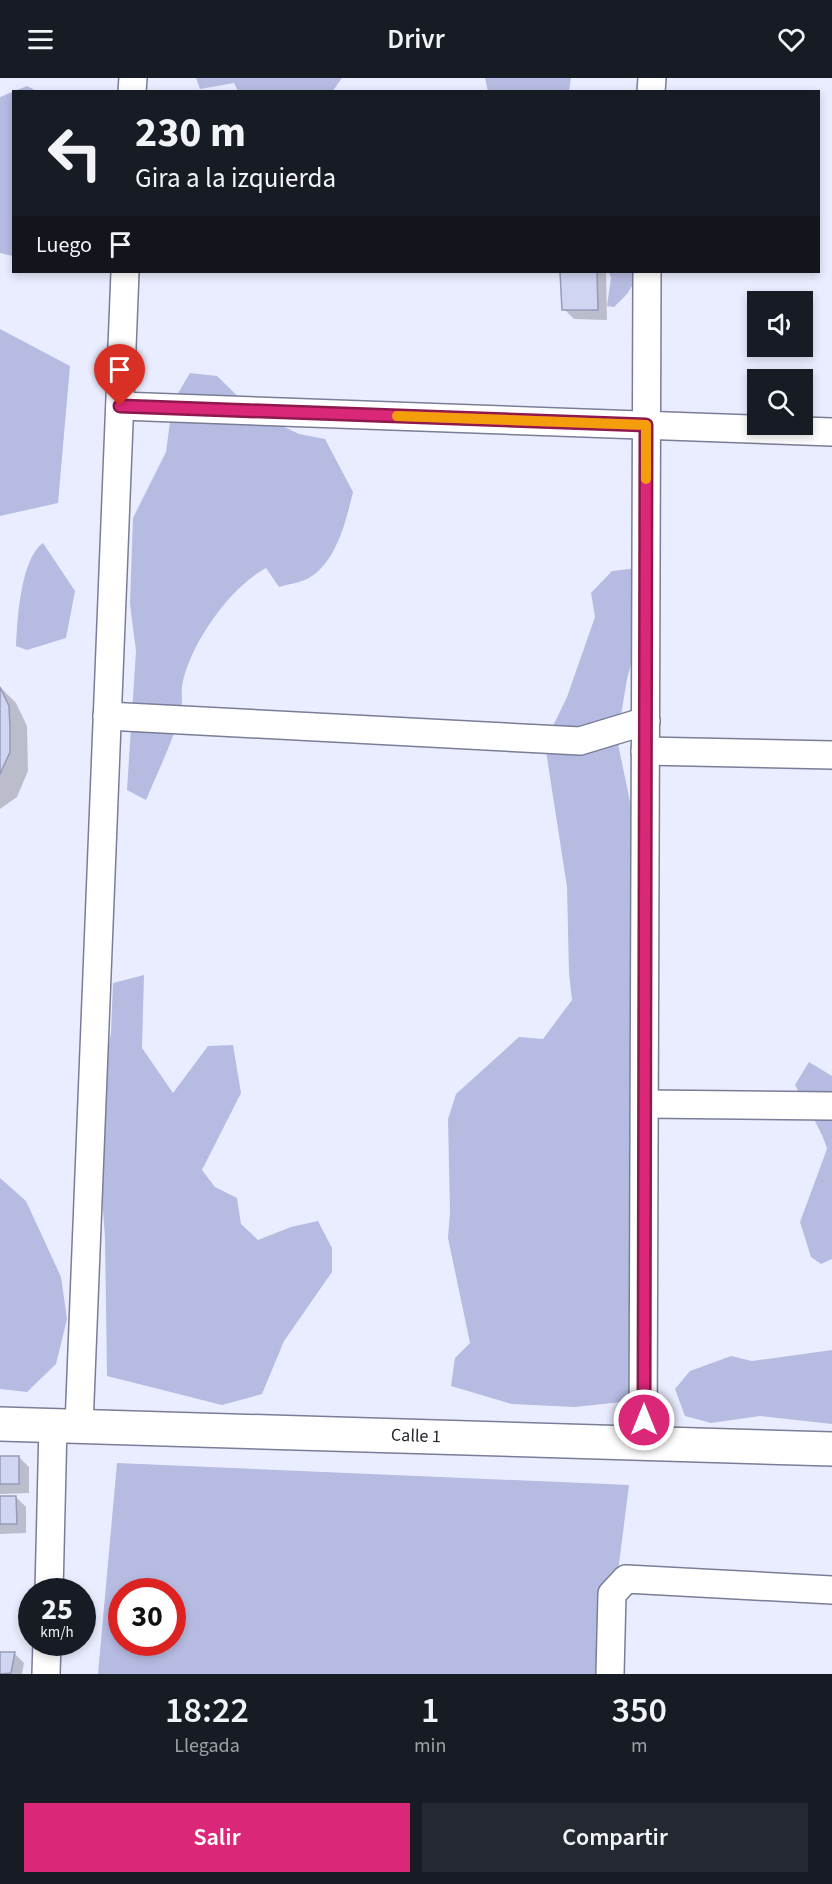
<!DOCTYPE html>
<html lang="es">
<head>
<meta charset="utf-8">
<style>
  body { margin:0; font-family:"Source Sans 3",sans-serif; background:#242831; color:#f1f3f6; height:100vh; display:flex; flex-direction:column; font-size:22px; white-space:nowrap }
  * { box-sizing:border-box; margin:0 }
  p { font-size:20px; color:#9ea1a6 }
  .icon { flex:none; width:33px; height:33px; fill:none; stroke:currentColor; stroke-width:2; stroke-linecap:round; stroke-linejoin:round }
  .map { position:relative; height:1596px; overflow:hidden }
  .sheet { display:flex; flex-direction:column; background:#171b24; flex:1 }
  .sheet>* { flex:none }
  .top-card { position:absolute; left:12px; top:12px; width:808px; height:183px; border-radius:0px; box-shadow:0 3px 9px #0003; background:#171b24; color:#f1f3f6; overflow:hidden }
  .tools { position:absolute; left:747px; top:213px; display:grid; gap:12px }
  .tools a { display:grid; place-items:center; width:66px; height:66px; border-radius:0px; background:#171b24; box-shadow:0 3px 9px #0003; font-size:30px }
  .speed { position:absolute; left:18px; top:1500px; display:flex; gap:12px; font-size:30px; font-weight:700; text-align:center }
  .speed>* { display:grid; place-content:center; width:78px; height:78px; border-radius:50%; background:#171b24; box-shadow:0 3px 9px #0003; line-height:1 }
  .speed small { font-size:15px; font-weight:400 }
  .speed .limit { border:9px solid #d22; background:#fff; color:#111 }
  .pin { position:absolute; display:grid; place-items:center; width:51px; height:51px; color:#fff; margin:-62px -26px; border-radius:50% 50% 50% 0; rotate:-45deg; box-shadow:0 0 6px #0007 }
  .pin .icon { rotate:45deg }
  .me { position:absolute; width:66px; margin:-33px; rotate:0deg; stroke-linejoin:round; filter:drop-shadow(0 0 4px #0008) }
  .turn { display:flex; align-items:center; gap:21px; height:126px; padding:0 24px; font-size:27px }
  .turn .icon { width:78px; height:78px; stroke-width:2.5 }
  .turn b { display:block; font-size:42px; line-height:51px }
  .then { display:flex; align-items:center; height:57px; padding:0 24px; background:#0003; gap:12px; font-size:22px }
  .eta { display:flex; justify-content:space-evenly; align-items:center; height:102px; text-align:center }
  .eta b { font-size:36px; font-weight:600; line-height:42px }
  .button { display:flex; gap:12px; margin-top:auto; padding:12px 24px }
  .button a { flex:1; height:69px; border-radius:0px; background:#db2777; color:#fff; font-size:24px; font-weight:600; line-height:69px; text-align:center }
  .button a+a { background:#242831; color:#f1f3f6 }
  header { display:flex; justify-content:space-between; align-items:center; height:78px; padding:0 24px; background:#171b24; font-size:27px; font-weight:600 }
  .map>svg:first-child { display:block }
  .green { fill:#b6bbe2; fill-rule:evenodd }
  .shadow { fill:#0003 }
  .building { fill:#d0d5f2; stroke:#969ab6; stroke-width:1.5 }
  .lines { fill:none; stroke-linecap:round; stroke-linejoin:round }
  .minor-casing { stroke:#797d97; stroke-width:30 }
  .tertiary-casing { stroke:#797d97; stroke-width:36 }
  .minor { stroke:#fff; stroke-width:27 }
  .tertiary { stroke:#fff; stroke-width:33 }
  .route-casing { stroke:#8e194d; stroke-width:15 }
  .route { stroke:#db2777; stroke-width:10 }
  .slow { stroke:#f59e0b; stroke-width:10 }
  .labels { text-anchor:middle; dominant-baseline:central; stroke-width:6; stroke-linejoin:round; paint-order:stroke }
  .street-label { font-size:18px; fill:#252732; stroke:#fff }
</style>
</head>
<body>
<header><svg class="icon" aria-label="menu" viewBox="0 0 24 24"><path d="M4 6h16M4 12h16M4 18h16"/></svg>Drivr<svg class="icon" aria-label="heart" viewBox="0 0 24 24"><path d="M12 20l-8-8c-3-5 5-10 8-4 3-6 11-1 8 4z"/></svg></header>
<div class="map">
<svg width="832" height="1596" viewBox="0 0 832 1596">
  <rect width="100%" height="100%" fill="#eaedff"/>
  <g class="green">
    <path d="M196 0H342L332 14 238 13 234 5 200 11Z"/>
    <path d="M485 0H571L569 13 488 14Z"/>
    <path d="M27 8 37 13 14 14 13 178 0 175V19Z"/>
    <path d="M609 194H641L627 216 614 229 607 228 611 200Z"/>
    <path d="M0 251 70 288 58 425 0 438Z"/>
    <path d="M190 295 217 298 255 335 299 356 325 361 353 414C346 443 336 486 307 501 299 505 288 506 279 509L266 490C230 509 189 567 182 608 181 615 183 624 181 631 174 662 158 693 146 722L127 712 136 573 130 526 133 440 166 374 170 344 177 317Z"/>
    <path d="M43 465 75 513 66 560 27 572 16 568C17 541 21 480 43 465Z"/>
    <path d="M638 490 640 554 627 601 617 661 643 786V1302L621 1324 575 1329 512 1326 451 1308 455 1280 470 1265 448 1160 450 1134 448 1041 456 1016 519 959 543 961 572 922 569 895 567 809 546 673 554 646 567 619 595 539 591 515 612 493Z"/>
    <path d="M144 897 142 970 173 1015 208 968 233 967 241 1015 202 1092 215 1109 237 1120 241 1146 258 1162 291 1149 318 1143 332 1170V1194L284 1263 262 1316 222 1327 107 1298 105 1159 96 1041 111 955 113 905Z"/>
    <path d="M809 984 832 998V1181L821 1186 811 1179 800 1144 827 1071C824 1056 804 1024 795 1007Z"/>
    <path d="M0 1100 26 1123 61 1199 67 1241 56 1286 27 1314 0 1311Z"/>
    <path d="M832 1272V1346L760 1338 711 1345 685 1338 675 1311 690 1293 731 1278 752 1283Z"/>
    <path d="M117 1385 629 1407 605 1596H98ZM122 1514H172V1564H122Z"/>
  </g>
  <g class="shadow">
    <path d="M561 194H606L607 242 574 241 564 231Z"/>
    <path d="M0 609 16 625 27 648 28 693 17 719 0 731Z"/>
    <path d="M19 1379 29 1389V1415L0 1416V1380Z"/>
    <path d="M0 1419H16L26 1429V1455L0 1456Z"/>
    <path d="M14 1575 24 1585 22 1596H0V1576Z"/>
  </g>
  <g class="building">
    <path d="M560 194H597L598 232H562Z"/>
    <path d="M0 609 9 628 10 649V674L0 696Z"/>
    <rect x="0" y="1378" width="19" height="28"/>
    <path d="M0 1418H16L17 1446H0Z"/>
    <path d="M0 1574H15L11 1595 0 1596Z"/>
  </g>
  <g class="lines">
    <defs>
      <g id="minor">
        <path d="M132 14 133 0"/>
        <path d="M651 14 652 0"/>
        <path d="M120 328 832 354"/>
        <path d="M107 638 580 663 646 643"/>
        <path d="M645 673 832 677"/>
        <path d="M645 1026 832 1028"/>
        <path d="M79 1348 125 194"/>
        <path d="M643 1365 647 194"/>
        <path d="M49 1514 53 1347"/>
        <path d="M46 1596 47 1564"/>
        <path d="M610 1596 612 1516 626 1501 832 1512"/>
      </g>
      <path id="tertiary" d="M0 1346 832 1371"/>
    </defs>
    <use href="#minor" class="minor-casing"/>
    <use href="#tertiary" class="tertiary-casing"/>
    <use href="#minor" class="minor"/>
    <use href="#tertiary" class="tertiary"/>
  </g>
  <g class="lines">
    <defs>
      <path id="route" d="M120 328 646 347 644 1342"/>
    </defs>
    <use href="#route" class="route-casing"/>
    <use href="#route" class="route"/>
    <path class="slow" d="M397 338 646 347V401"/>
  </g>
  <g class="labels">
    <g class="street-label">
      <text transform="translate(416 1358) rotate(2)">Calle 1</text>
    </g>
  </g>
</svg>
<div class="tools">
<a><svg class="icon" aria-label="sound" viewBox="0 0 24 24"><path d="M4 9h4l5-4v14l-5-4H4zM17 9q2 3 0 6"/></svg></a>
<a><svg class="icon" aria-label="search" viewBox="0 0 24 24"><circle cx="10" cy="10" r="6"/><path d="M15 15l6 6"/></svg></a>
</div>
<div class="speed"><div>25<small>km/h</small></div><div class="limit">30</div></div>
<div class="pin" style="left:120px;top:328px;background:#d93025"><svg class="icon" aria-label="arrive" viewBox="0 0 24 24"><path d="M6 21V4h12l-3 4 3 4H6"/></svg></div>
<svg class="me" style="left:644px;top:1342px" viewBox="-20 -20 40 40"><circle r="17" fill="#db2777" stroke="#fff" stroke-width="3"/><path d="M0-11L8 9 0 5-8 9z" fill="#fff"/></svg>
<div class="top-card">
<div class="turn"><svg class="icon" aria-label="left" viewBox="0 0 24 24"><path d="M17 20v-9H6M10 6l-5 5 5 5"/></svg><div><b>230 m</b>Gira a la izquierda</div></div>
<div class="then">Luego<svg class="icon" aria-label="arrive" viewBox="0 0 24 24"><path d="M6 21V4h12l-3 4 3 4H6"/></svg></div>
</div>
</div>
<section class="sheet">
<div class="eta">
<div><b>18:22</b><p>Llegada</p></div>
<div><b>1</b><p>min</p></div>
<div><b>350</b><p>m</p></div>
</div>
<div class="button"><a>Salir</a><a>Compartir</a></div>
</section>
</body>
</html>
